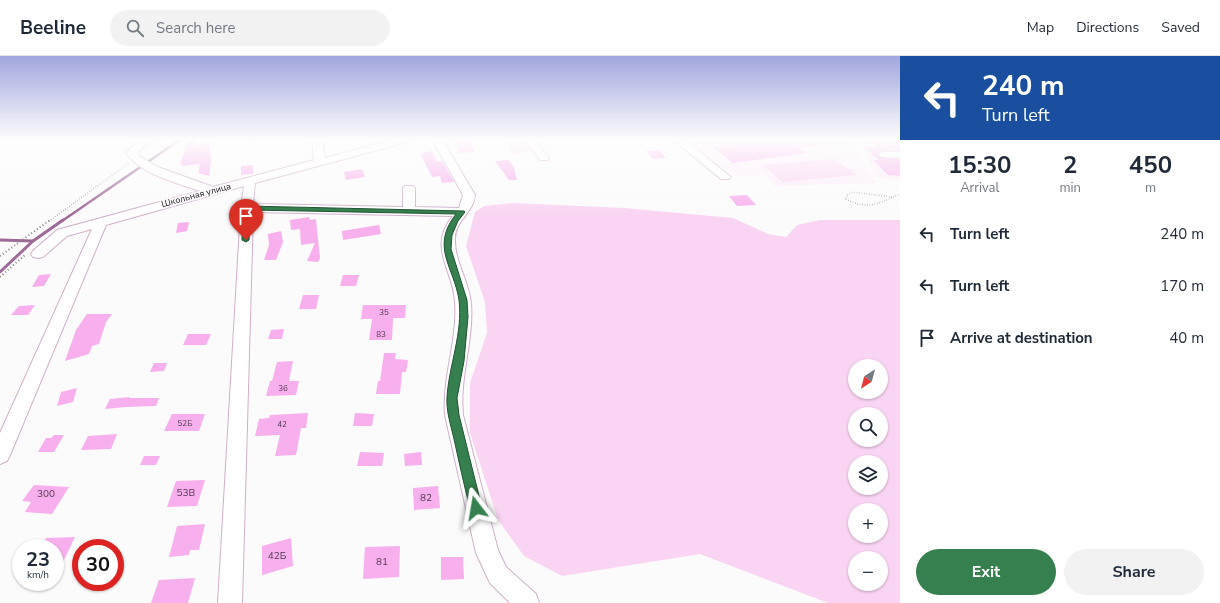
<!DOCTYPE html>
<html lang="en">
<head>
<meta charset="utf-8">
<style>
  body { margin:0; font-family:"Nunito Sans",sans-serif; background:#f2f2f3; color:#1f2937; height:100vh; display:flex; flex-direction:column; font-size:15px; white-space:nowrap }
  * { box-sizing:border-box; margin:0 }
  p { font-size:13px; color:#747a83 }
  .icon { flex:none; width:22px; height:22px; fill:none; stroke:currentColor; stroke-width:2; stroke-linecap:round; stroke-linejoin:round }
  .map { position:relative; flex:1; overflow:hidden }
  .sheet { display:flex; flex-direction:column; background:#fff; width:320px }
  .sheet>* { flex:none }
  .top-card { background:#1a4fa0; color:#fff; overflow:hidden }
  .needle { width:26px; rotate:216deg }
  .buttons { position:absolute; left:848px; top:303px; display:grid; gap:8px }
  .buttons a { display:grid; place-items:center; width:40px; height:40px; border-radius:50%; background:#fff; box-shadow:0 1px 3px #0004; font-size:20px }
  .speed { position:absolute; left:12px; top:483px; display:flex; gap:8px; font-size:20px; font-weight:700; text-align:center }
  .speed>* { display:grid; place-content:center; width:52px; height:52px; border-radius:50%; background:#fff; box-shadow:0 1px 3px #0004; line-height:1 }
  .speed small { font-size:10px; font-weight:400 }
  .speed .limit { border:6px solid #d22; background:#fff; color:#111 }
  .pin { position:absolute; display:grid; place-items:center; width:34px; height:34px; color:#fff; margin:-41px -17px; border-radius:50% 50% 50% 0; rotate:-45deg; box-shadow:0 0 4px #0007 }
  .pin .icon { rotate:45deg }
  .me { position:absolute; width:44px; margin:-22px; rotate:346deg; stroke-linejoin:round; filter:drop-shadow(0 0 3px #0008) }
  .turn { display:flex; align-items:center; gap:14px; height:84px; padding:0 16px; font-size:18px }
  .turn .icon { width:52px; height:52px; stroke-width:2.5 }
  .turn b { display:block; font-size:28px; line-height:34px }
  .eta { display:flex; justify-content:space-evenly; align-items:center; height:68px; text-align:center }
  .eta b { font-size:24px; font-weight:700; line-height:28px }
  .button { display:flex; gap:8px; margin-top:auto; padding:8px 16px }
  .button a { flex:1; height:46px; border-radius:24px; background:#35804e; color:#fff; font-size:16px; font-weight:700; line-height:46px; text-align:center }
  .button a+a { background:#f2f2f3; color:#1f2937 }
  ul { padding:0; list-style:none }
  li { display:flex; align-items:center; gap:12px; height:52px; padding:0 16px }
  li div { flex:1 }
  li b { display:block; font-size:15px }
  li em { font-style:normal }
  header { display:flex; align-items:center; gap:24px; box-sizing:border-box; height:56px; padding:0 20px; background:#fff; border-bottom:1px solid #e0e1e3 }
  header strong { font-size:19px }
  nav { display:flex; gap:22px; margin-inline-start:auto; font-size:14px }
  .search { width:280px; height:36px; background:#f2f2f3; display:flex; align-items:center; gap:10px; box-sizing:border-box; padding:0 14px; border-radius:22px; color:#747a83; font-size:15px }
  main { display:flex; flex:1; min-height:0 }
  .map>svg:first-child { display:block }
  .built { fill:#fdeefa }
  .green { fill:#fad4f3; fill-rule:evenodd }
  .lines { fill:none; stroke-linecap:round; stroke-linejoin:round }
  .stream-far1 { stroke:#9e6a97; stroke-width:2.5 }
  .stream { stroke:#9e6a97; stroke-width:3 }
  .building { fill:#f7afed }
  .minor-casing { stroke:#cfb0ca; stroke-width:2 }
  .path-far1 { stroke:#878186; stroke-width:1.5; stroke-dasharray:0.5 2; stroke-linecap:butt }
  .path { stroke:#878186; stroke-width:2; stroke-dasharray:1 2.5; stroke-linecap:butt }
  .minor { fill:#fff; fill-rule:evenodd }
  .route { fill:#35804e; stroke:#225333 }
  .labels { text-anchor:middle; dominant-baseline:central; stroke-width:3.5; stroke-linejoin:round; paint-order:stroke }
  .number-label { font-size:8px; fill:#53384f }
  .far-street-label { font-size:9px; fill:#1c111a; stroke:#fbfbfb }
  .near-number-label { font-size:10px; fill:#53384f }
</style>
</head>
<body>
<header>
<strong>Beeline</strong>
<div class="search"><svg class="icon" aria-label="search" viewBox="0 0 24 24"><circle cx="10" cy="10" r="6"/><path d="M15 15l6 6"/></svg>Search here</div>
<nav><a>Map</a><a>Directions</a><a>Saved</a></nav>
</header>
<main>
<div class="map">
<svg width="900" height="547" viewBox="0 0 900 547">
  <rect width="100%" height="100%" fill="#fbfbfb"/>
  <g class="built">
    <path d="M686 83H848L851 85 876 127 775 130 765 119 737 121Z"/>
    <path d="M900 84V124L875 121 858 85Z"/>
  </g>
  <g class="green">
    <path d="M513 83 523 85 532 92C528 97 518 99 512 98 510 93 507 88 513 83Z"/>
    <path d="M834 103 857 119 783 126 762 109Z"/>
    <path d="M513 147 624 152 733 162 768 178 786 181 797 169 820 164H900V547H828L700 498 562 520 524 500 498 464 470 377V327L487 277 485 246 466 190 475 156 484 150ZM855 310H881V336H855ZM855 358H881V384H855ZM855 406H881V432H855ZM855 454H881V480H855ZM855 502H881V528H855Z"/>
  </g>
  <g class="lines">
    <path class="stream-far1" d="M62 165 181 83"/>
    <g class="stream">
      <path d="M0 184 33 185"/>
      <path d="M0 216 33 185 63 164"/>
    </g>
  </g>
  <g class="building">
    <path d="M454 83H469L475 96 459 97Z"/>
    <path d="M773 83H820L821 89 798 92 807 97 733 107 713 91Z"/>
    <path d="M196 84 195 89 209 87 211 104 209 120 198 117 200 108 181 110 182 107H180L185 95 187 85Z"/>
    <path d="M870 85H900V94L884 95 880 96 878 98 880 102 900 103V120L888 119 873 104H879L863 91H878Z"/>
    <path d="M659 94 666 102 653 103 646 95Z"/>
    <path d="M432 95 437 106 442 105 454 126 442 127 440 120 432 121 420 97Z"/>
    <path d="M509 104 514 112 517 124H509L495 105Z"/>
    <path d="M253 109V118L241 119V110Z"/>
    <path d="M362 113 365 121 346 124 344 116Z"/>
    <path d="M747 139 756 149 737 150 729 140Z"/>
    <path d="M309 161 310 164 316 163 320 202 318 206 307 205 315 187 301 189 300 173 291 174 290 164Z"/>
    <path d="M189 166 187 175 176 177 178 167Z"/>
    <path d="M379 169 381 178 343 184 342 175Z"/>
    <path d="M281 175 283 186 276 204H264L269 189 268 178Z"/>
    <path d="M51 218 44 230 32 231 39 219Z"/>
    <path d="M343 219H359L356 230H340Z"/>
    <path d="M303 239H319L316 253H299Z"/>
    <path d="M35 249 28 259H11L19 250Z"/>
    <path d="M363 249H406L405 262H393L392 284H369L372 263H361Z"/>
    <path d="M87 258H112L106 266 99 288 92 290 89 298 65 305 76 274Z"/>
    <path d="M284 273 282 283H268L271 274Z"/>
    <path d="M188 278H211L206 289H183Z"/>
    <path d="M384 297H396L395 303 408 304 406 316H402L400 338H376L378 325H380Z"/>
    <path d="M293 305 289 325H299L296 339 266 340 270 325H272L277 306Z"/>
    <path d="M154 307H167L164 315 150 316Z"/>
    <path d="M77 332 73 346 57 350 61 336Z"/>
    <path d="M130 341 129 342H159L156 350 126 351 105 353 110 343Z"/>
    <path d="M308 357 306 372H301L296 399 275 400 280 379 255 380 259 363 269 362 270 359Z"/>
    <path d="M355 357 374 358 372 370H353Z"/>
    <path d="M172 358H205L199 375H164Z"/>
    <path d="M117 378 111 393 81 394 88 380Z"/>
    <path d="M54 379H64L54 396H38L46 382H51Z"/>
    <path d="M360 396 384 397 382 410H357Z"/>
    <path d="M421 396 422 409 405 410 404 398Z"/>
    <path d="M144 400H160L156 409H140Z"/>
    <path d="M205 424 197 450 167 451 176 425Z"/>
    <path d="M34 429 69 431 52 458 25 456 31 446 22 445Z"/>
    <path d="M438 430 440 452 414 454 413 432Z"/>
    <path d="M205 468 199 494H190L189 499 169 501 177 470Z"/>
    <path d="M75 481 62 508H55V492H41L46 482Z"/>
    <path d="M291 482 293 510 262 519V490Z"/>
    <path d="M400 490 399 521 363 523 365 491Z"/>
    <path d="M441 501H463L464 523 441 524Z"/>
    <path d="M195 522 188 547H151L159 524Z"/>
  </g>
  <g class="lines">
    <defs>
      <g id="minor">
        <path d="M141 83H152L137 97 139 100 158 111 213 131 314 104 312 83H322L325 102 395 83H412L411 85 255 127 253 148 403 151V132L405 130H413L415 132V151L459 152 463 139 432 83H442L475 139C474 156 455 165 455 182 454 205 469 225 471 247 474 285 459 322 463 359L498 494 506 511 536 538 539 547H510L490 527 476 497 445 359C442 321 458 284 455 246 453 213 427 191 453 160L253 156 242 547H218L241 152 244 130 106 169 10 399 7 405 0 408V377L92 173 67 180 43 201 38 202 33 201 31 198 33 195 57 174 200 135C177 127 140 118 126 97Z"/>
        <path d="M524 83H534L549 102 548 104H540Z"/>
        <path d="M672 83H684L731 121 729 123H721Z"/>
        <path d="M884 96H900V102L880 101 879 99 880 97Z"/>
      </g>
    </defs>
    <use href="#minor" class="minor-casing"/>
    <g class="path-far1">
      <path d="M892 141 853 136 847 139 846 143C868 155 879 147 900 138"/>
      <path d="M49 165 129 107"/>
    </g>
    <g class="path">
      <path d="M0 200 50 164"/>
      <path d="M0 221 26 198"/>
    </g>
    <use href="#minor" class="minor"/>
  </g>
  <linearGradient id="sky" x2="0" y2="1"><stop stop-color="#a1a6dd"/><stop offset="0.52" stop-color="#fdfdfd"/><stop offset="1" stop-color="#fdfdfd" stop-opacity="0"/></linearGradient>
  <rect width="900" height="160" fill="url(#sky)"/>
  <path class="route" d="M247 150 464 155 465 156 458 165 452 179 451 193 467 244 468 261 464 305 457 342 459 359 482 452 480 456 476 458 471 456 470 452C464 429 459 406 454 383 451 370 446 355 447 341 449 309 463 277 459 244 454 211 430 191 456 158L250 154 249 184 246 186 242 184 243 152Z"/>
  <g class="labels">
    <g class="number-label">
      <text x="384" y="256">35</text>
      <text x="381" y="278">83</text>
      <text x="283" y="332">36</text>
      <text x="185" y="367">52Б</text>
      <text x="282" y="368">42</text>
    </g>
    <g class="far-street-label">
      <text transform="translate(196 139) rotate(-15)">Школьная улица</text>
    </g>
    <g class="near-number-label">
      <text x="186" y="437">53В</text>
      <text x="46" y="438">300</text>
      <text x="426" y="442">82</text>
      <text x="277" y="500">42Б</text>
      <text x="382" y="506">81</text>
    </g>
  </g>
</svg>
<div class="buttons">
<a><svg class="needle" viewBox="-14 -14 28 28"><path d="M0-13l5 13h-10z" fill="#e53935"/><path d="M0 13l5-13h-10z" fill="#747a83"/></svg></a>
<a><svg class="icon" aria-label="search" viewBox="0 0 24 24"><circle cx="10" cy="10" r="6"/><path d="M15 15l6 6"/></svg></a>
<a><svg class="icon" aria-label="layers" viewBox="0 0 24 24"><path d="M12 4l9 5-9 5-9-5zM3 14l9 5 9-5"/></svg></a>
<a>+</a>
<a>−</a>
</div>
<div class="speed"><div>23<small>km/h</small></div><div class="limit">30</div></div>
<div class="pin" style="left:246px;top:184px;background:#d93025"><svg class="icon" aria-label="arrive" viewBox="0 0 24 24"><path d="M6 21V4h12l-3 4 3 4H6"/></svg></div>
<svg class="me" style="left:476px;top:452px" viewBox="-20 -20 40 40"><path d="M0-17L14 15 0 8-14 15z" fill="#35804e" stroke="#fff" stroke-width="4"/></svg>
</div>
<section class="sheet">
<div class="top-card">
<div class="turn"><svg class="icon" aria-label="left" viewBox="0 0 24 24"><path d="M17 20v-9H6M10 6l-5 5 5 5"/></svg><div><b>240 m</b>Turn left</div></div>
</div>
<div class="eta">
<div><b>15:30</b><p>Arrival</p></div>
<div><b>2</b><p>min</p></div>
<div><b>450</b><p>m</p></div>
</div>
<ul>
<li><svg class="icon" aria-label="left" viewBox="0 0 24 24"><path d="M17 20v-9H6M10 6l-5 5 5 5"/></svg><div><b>Turn left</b></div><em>240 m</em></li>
<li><svg class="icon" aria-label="left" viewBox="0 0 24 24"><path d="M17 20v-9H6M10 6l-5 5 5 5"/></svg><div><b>Turn left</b></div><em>170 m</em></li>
<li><svg class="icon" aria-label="arrive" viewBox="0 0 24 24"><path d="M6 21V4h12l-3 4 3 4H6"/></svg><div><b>Arrive at destination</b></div><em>40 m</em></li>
</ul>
<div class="button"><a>Exit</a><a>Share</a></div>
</section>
</main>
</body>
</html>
